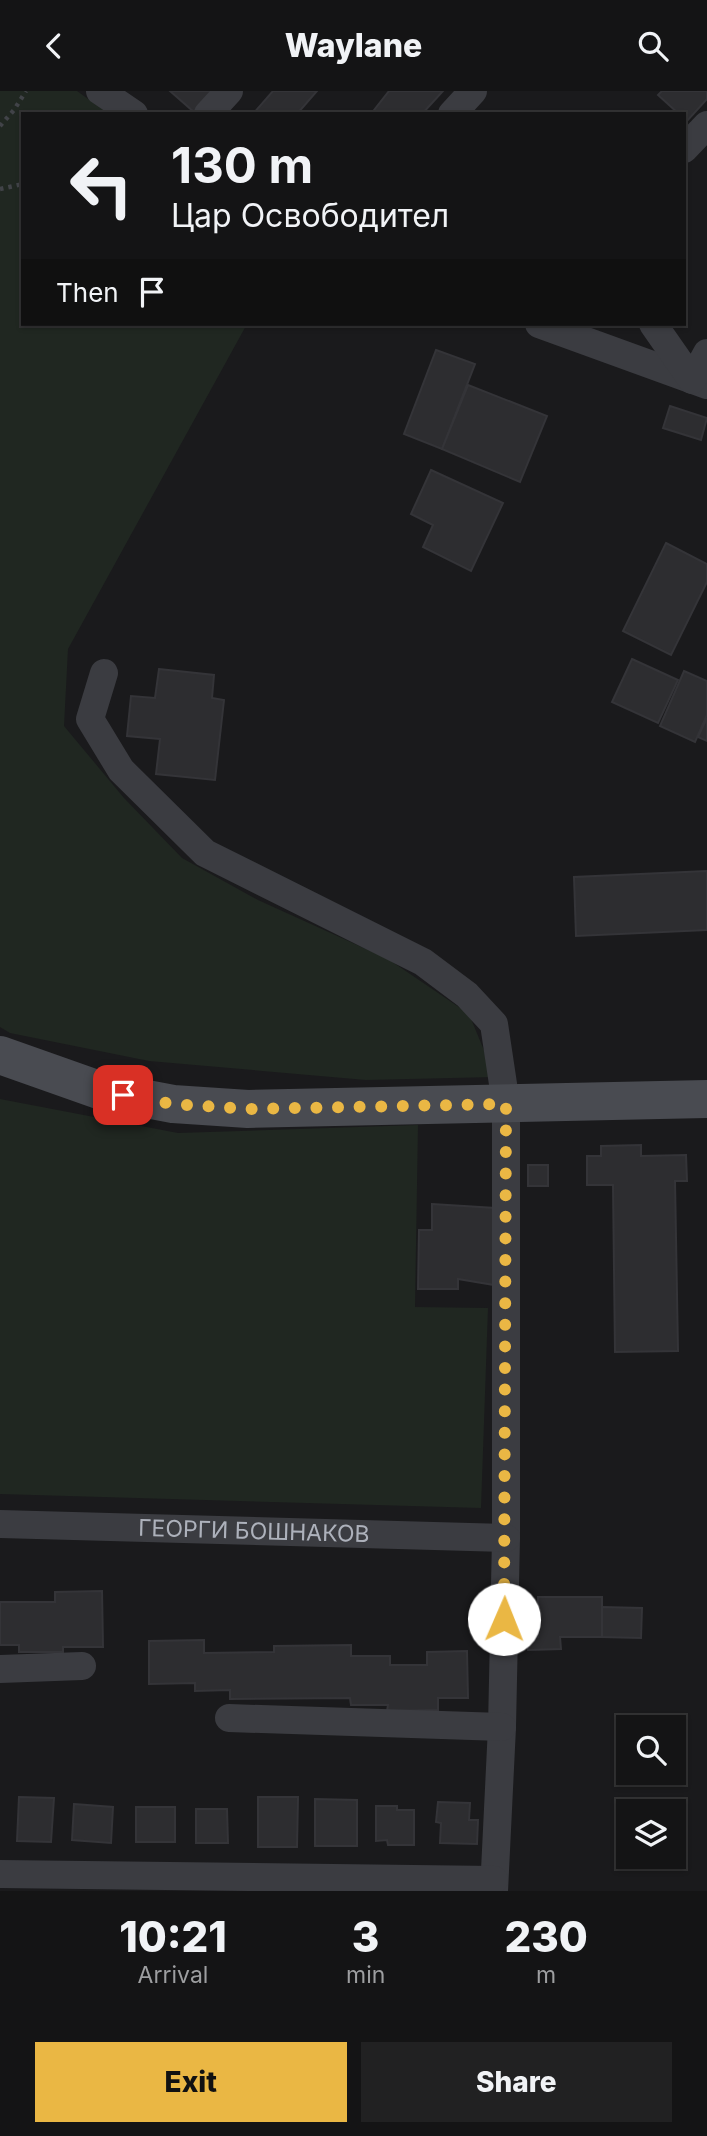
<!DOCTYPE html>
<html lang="en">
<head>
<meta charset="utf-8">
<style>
  body { margin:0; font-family:Inter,sans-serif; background:#212122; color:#f1f3f6; height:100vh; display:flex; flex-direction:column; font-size:26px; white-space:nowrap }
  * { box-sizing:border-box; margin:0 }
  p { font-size:23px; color:#9d9ea0 }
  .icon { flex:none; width:38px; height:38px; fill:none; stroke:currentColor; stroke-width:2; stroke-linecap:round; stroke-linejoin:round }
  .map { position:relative; height:1800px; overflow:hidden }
  .panel { display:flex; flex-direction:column; background:#141415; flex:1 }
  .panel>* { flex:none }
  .hud { position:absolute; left:21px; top:21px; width:665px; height:214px; border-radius:0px; box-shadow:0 2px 5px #0004,0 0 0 2px #333334; background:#141415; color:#f1f3f6; overflow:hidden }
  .controls { position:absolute; left:616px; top:1624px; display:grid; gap:14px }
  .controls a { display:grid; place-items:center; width:70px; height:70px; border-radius:0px; background:#141415; box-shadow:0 2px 5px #0004,0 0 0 2px #333334; font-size:35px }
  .pin { position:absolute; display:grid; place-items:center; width:60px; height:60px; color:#fff; margin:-30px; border-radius:14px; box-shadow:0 4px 10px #0006 }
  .me { position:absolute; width:77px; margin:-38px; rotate:1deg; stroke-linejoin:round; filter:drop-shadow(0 0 5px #0008) }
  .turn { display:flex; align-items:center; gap:24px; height:147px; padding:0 35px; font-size:32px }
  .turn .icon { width:91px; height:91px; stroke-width:2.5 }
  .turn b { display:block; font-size:49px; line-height:60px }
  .then { display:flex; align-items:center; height:66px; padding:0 35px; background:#0003; gap:14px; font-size:26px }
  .eta { display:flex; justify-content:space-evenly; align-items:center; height:119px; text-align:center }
  .eta b { font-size:42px; font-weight:800; line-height:49px }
  .cta { display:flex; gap:14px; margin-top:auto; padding:14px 35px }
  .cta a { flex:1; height:80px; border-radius:0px; background:#eab744; color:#111; font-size:28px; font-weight:800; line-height:80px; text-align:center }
  .cta a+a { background:#212122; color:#f1f3f6 }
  header { display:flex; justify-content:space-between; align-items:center; height:91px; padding:0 35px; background:#141415; font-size:32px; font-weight:800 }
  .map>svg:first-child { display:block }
  .green { fill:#202721 }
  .building { fill:#2d2d30; stroke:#343438; stroke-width:2 }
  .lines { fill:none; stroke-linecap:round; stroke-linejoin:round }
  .path { stroke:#414348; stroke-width:4.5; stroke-dasharray:3.5 5; stroke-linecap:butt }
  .minor { stroke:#3b3c41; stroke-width:28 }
  .secondary { stroke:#494b51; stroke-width:38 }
  .route { stroke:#eab744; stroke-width:12; stroke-dasharray:0 21.6 }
  .labels { text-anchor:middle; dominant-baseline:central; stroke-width:7; stroke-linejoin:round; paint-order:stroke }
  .street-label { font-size:23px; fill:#adb1bb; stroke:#151517 }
</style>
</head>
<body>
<header><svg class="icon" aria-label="back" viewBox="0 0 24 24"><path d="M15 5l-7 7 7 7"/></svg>Waylane<svg class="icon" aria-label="search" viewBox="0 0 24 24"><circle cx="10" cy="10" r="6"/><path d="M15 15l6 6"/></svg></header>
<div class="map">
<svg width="707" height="1800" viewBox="0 0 707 1800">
  <rect width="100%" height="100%" fill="#1a1a1c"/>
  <g class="green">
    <path d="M0 0H77L109 23H23V233H247L68 558 64 635 124 707 182 767 258 809 388 868 469 923 495 986 366 989 149 970 10 942 0 936Z"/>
    <path d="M0 1008 178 1042 418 1034 415 1216 488 1217 481 1417 0 1403Z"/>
  </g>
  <g class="building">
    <path d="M170 0H213L194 21Z"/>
    <path d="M273 0H317L297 23H253Z"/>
    <path d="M389 0H443L422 23H371Z"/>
    <path d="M662 0H707V8L687 30 684 23H679L658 4Z"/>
    <path d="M436 259 475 273 442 358 404 343Z"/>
    <path d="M468 294 547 325 520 391 442 358Z"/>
    <path d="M670 315 707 327 701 349 663 337Z"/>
    <path d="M431 379 503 412 471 480 423 456 433 434 411 423Z"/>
    <path d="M666 452 707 473V491L671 564 623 540Z"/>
    <path d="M632 568 678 589 658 632 612 611Z"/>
    <path d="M159 578 214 584 212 607 224 609 215 689 156 683 160 648 127 645 131 605 155 607Z"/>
    <path d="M684 580 707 590V624L695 651 660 635Z"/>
    <path d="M707 627V650L698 646Z"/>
    <path d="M707 780V839L576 845 574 786Z"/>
    <path d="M641 1054V1065L686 1064 687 1090H675L678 1260 615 1261 613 1094H587V1065H601V1055Z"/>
    <rect x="528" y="1074" width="20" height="21"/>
    <path d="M432 1113 495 1117 494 1194 458 1188V1198H418L419 1139H432Z"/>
    <path d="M102 1500 103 1556H63V1561H19V1554H0V1511H55V1501Z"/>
    <path d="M538 1506H602V1546H560L561 1558 528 1559 527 1546H538Z"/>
    <path d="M602 1516 642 1517 641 1547 602 1546Z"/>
    <path d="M204 1549V1562L274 1561V1555L351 1554V1565H390V1574H427V1561L467 1560 468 1607H438V1619L387 1620 388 1614H351L350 1607 230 1608V1599L195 1600V1592L149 1593V1550Z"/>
    <path d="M19 1706 54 1707 51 1751 17 1750Z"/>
    <path d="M258 1706H298L297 1756H258Z"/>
    <path d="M315 1708 357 1709V1755H315Z"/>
    <path d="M438 1711 470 1712 469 1729H478L477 1753 440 1752 441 1732 436 1731Z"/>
    <path d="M74 1713 113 1716 111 1752 72 1749Z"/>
    <path d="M376 1715H397V1719H414V1754H388L387 1749 376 1750Z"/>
    <rect x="136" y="1716" width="39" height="35"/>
    <path d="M196 1718H227L228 1752H196Z"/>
  </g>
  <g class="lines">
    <g class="path">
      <path d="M0 35 14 19 26 0"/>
      <path d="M0 98 23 93"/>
    </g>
    <g class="minor">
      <path d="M100 0 134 23"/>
      <path d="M208 23 229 0"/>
      <path d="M452 23 473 0"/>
      <path d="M684 58 707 34"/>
      <path d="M539 233 707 294"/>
      <path d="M653 233 692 289 707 262"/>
      <path d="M104 582 90 628 121 679 205 762 423 871 467 904 494 933 506 1013V1447L502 1636 494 1800"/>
      <path id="s1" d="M0 1433 506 1447"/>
      <path d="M0 1578 82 1575"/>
      <path d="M229 1627 502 1636"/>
      <path d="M0 1783 494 1789"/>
    </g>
    <path class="secondary" d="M0 964 99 999 173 1013 248 1018 707 1008"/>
  </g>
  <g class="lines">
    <path class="route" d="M123 1004 173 1013 248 1018 506 1013 504 1528"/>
  </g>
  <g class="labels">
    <g class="street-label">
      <text stroke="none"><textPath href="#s1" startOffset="254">ГЕОРГИ БОШНАКОВ</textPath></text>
    </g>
  </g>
</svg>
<div class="controls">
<a><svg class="icon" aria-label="search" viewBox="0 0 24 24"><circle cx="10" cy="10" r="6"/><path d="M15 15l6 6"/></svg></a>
<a><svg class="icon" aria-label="layers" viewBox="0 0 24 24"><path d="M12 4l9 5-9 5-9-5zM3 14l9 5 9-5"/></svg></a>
</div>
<div class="pin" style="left:123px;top:1004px;background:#d93025"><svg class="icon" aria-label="arrive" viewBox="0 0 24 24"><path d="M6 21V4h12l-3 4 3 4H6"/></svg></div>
<svg class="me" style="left:504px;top:1528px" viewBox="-20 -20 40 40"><circle r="19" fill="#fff"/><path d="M0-13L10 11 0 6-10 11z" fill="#eab744"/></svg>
<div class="hud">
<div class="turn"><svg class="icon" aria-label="left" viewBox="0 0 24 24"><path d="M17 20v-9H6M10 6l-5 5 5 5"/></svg><div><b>130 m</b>Цар Освободител</div></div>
<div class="then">Then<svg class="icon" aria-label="arrive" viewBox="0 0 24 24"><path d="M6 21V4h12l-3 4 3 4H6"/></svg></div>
</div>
</div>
<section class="panel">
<div class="eta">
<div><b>10:21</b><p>Arrival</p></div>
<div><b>3</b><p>min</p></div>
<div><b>230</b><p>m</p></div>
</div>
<div class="cta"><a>Exit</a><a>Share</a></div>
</section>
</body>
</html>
